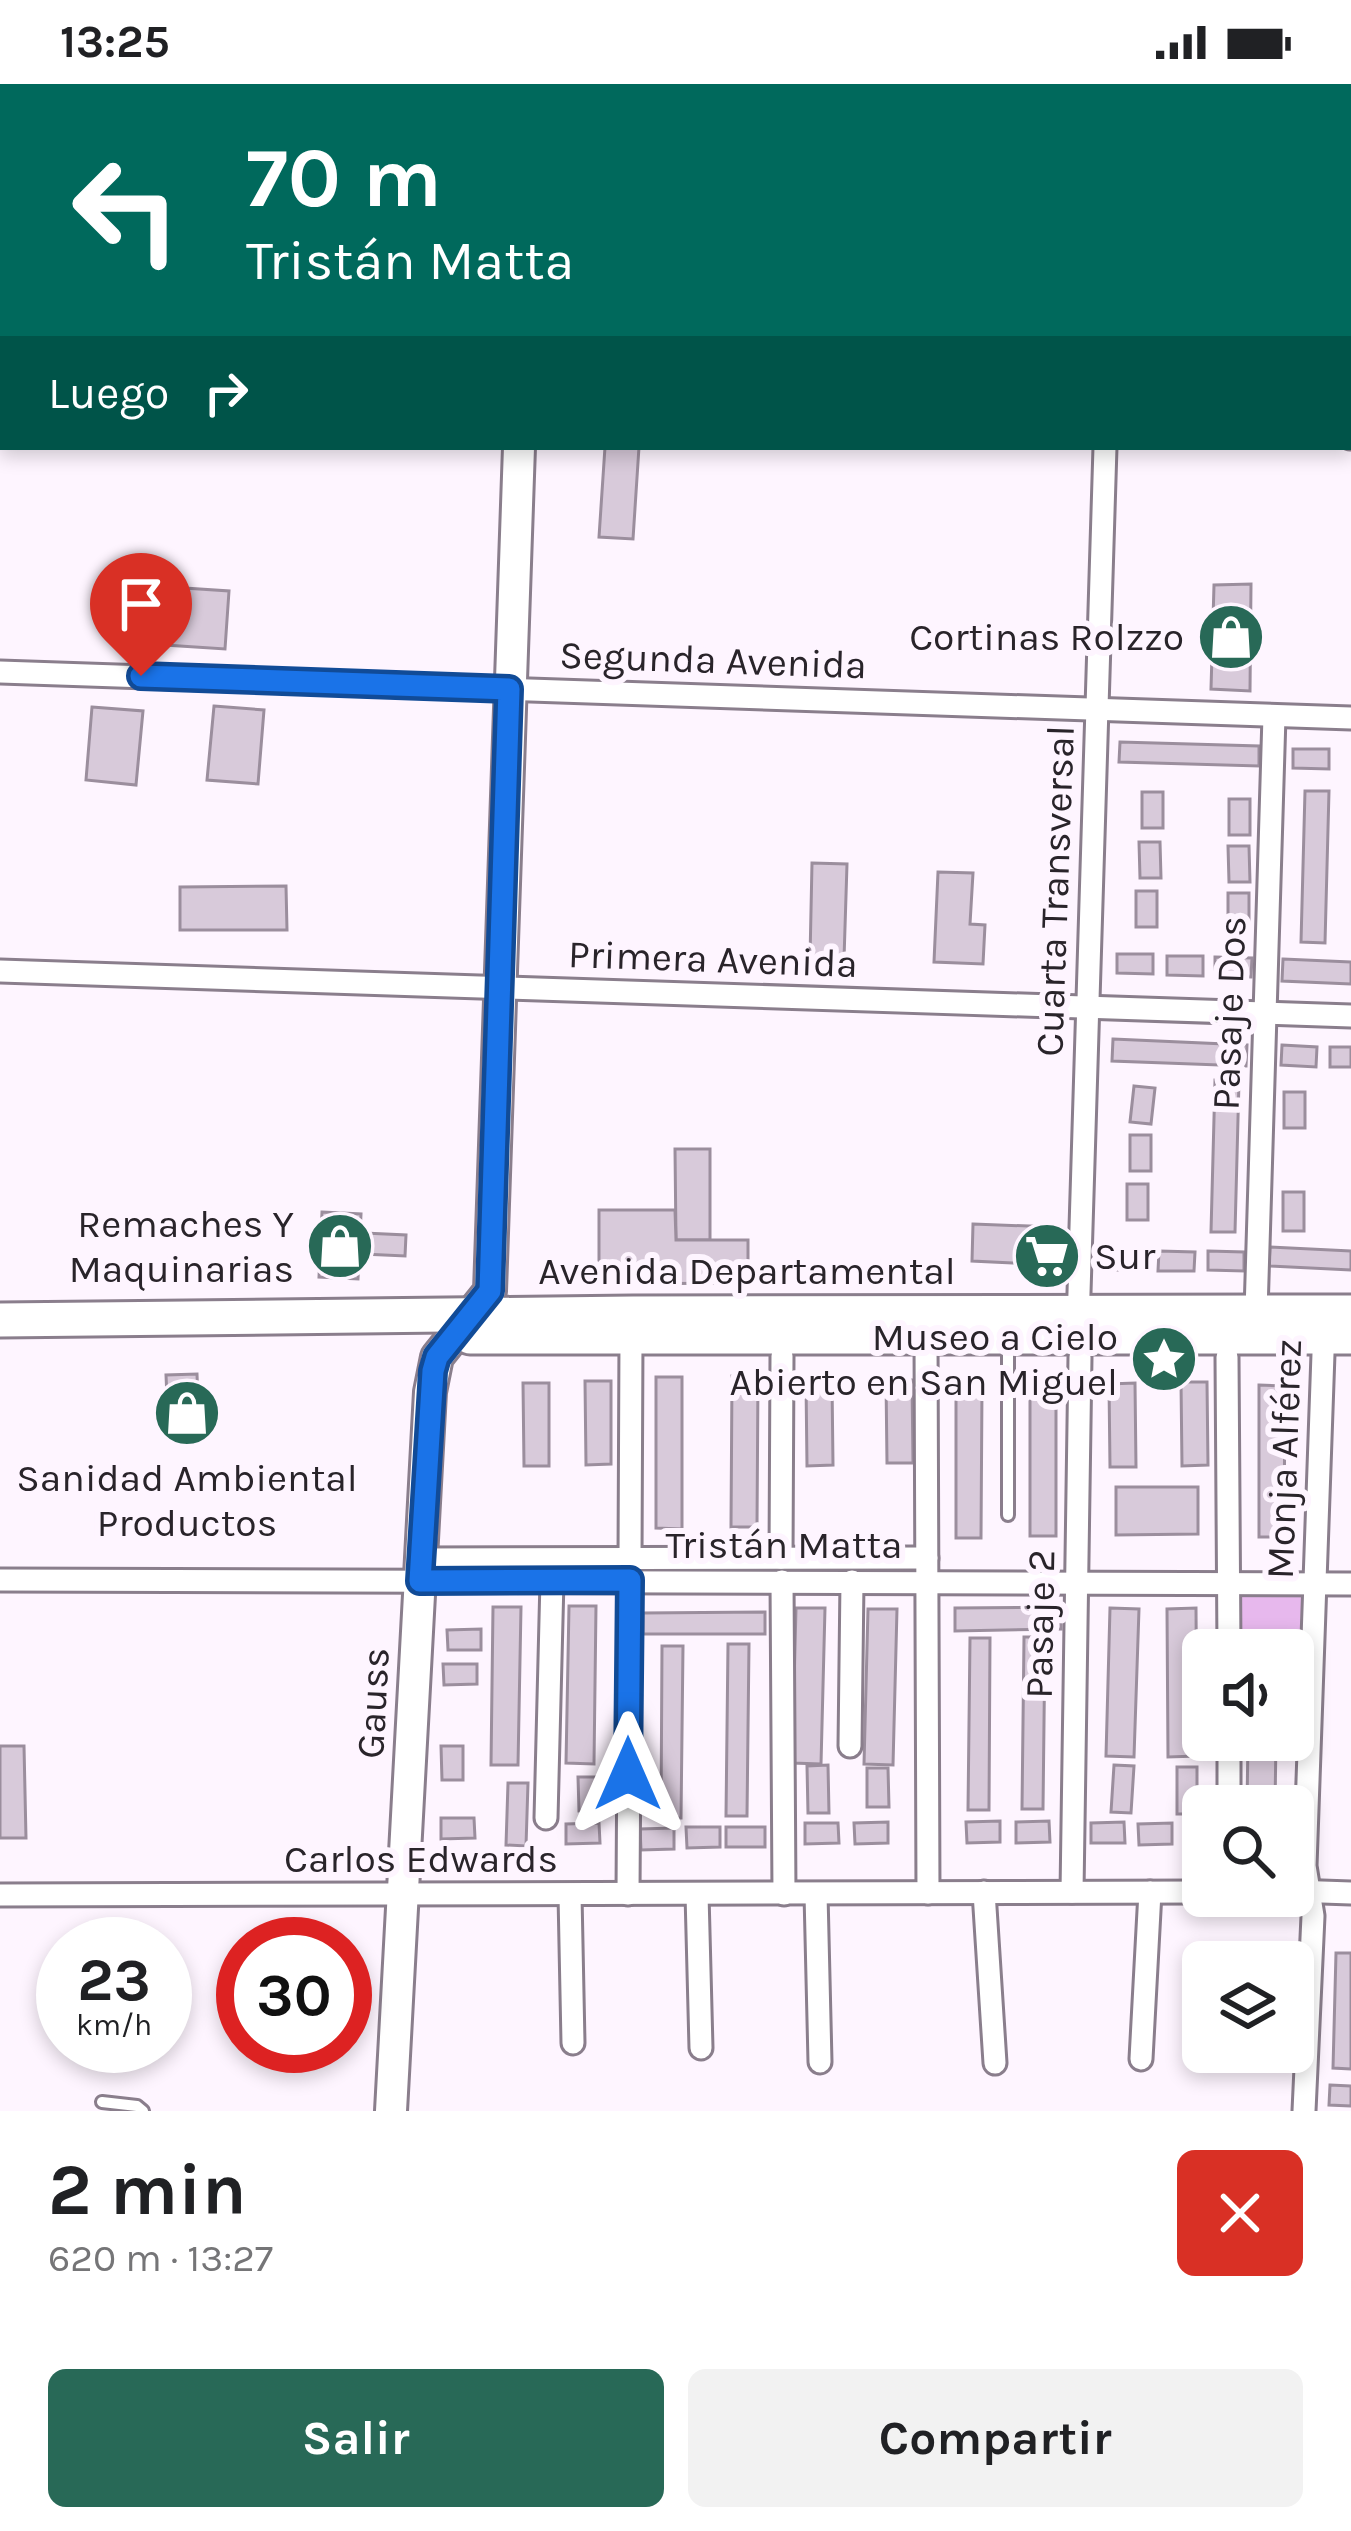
<!DOCTYPE html>
<html lang="es">
<head>
<meta charset="utf-8">
<style>
  body { margin:0; font-family:Karla,sans-serif; background:#f2f2f2; color:#202124; height:100vh; display:flex; flex-direction:column; font-size:45px; white-space:nowrap }
  * { box-sizing:border-box; margin:0 }
  p { font-size:39px; color:#757577 }
  .icon { flex:none; width:66px; height:66px; fill:none; stroke:currentColor; stroke-width:2; stroke-linecap:round; stroke-linejoin:round }
  .map { position:relative; height:2027px; overflow:hidden }
  .details { display:flex; flex-direction:column; background:#fff; flex:1 }
  .details>* { flex:none }
  .banner { position:absolute; left:0px; top:0px; width:1353px; height:366px; box-shadow:0 6px 18px #0003; background:#00695c; color:#fff; overflow:hidden }
  .fabs { position:absolute; left:1182px; top:1545px; display:grid; gap:24px }
  .fabs a { display:grid; place-items:center; width:132px; height:132px; border-radius:18px; background:#fff; box-shadow:0 6px 18px #0003; font-size:60px }
  .speed { position:absolute; left:36px; top:1833px; display:flex; gap:24px; font-size:60px; font-weight:700; text-align:center }
  .speed>* { display:grid; place-content:center; width:156px; height:156px; border-radius:50%; background:#fff; box-shadow:0 6px 18px #0003; line-height:1 }
  .speed small { font-size:30px; font-weight:400 }
  .speed .limit { border:18px solid #d22; background:#fff; color:#111 }
  .pin { position:absolute; display:grid; place-items:center; width:102px; height:102px; color:#fff; margin:-123px -51px; border-radius:50% 50% 50% 0; rotate:-45deg; box-shadow:0 0 12px #0007 }
  .pin .icon { rotate:45deg }
  .me { position:absolute; width:132px; margin:-66px; rotate:0deg; stroke-linejoin:round; filter:drop-shadow(0 0 9px #0008) }
  .turn { display:flex; align-items:center; gap:42px; height:252px; padding:0 48px; font-size:54px }
  .turn .icon { width:156px; height:156px; stroke-width:2.5 }
  .turn b { display:block; font-size:84px; line-height:102px }
  .then { display:flex; align-items:center; height:114px; padding:0 48px; background:#0003; gap:24px; font-size:45px }
  .round { display:grid; place-items:center; flex:none; width:126px; height:126px; border-radius:18px; background:#f2f2f2 }
  .overview { display:flex; align-items:center; justify-content:space-between; height:204px; padding:0 48px }
  h1 { font-size:72px; font-weight:700; line-height:90px }
  .button { display:flex; gap:24px; margin-top:auto; padding:24px 48px }
  .button a { flex:1; height:138px; border-radius:18px; background:#286957; color:#fff; font-size:48px; font-weight:700; line-height:138px; text-align:center }
  .button a+a { background:#f2f2f2; color:#202124 }
  .status { display:flex; justify-content:space-between; align-items:center; height:84px; padding:0 60px; background:#fff; direction:ltr }
  .status svg { height:33px; fill:currentColor }
  .map>svg:first-child { display:block }
  .green { fill:#e7b8ed }
  .building { fill:#d8cada; stroke:#9b8e9d; stroke-width:3 }
  .lines { fill:none; stroke-linecap:round; stroke-linejoin:round }
  .lane-casing { stroke:#8a7e8c; stroke-width:16 }
  .street-casing { stroke:#8a7e8c; stroke-width:27 }
  .secondary-casing { stroke:#8a7e8c; stroke-width:36 }
  .primary-casing { stroke:#8a7e8c; stroke-width:39 }
  .lane { stroke:#fff; stroke-width:10 }
  .street { stroke:#fff; stroke-width:21 }
  .secondary { stroke:#fff; stroke-width:30 }
  .primary { stroke:#fff; stroke-width:33 }
  .route-casing { stroke:#114b97; stroke-width:30 }
  .route { stroke:#1a73e8; stroke-width:21 }
  .labels { text-anchor:middle; dominant-baseline:central; stroke-width:12; stroke-linejoin:round; paint-order:stroke }
  .poi-label { font-size:39px; fill:#29242a; stroke:#fef5ff; text-anchor:end }
  .street-label { font-size:39px; fill:#29242a; stroke:#fef5ff }
</style>
</head>
<body>
<div class="status"><b>13:25</b><svg viewBox="0 0 49 12"><path d="M0 12V9h3v3zM5 12V6h3v6zM10 12V3h3v9zM15 12V0h3v12zM26 1h20v11H26zM47 4h2v5h-2z"/></svg></div>
<div class="map">
<svg width="1351" height="2027" viewBox="0 0 1351 2027">
  <rect width="100%" height="100%" fill="#fef5ff"/>
  <path class="green" d="M1308 1508 1309 1551 1233 1552V1509Z"/>
  <g class="building">
    <path d="M605 363H639L633 455 599 453Z"/>
    <path d="M1251 500 1250 607 1211 605 1214 501Z"/>
    <path d="M154 502 229 507 225 565 150 560Z"/>
    <path d="M214 622 264 626 258 700 207 696Z"/>
    <path d="M92 623 143 627 136 701 86 696Z"/>
    <path d="M1120 658 1259 662V682L1119 678Z"/>
    <path d="M1293 665H1329V685L1293 684Z"/>
    <path d="M1305 707H1329L1325 859 1301 858Z"/>
    <rect x="1142" y="708" width="21" height="36"/>
    <rect x="1229" y="715" width="21" height="36"/>
    <path d="M1139 758H1160L1161 794H1140Z"/>
    <path d="M1228 762H1249L1250 798H1229Z"/>
    <path d="M812 779 847 780 844 875 810 874Z"/>
    <path d="M938 788 973 789 970 840 985 841 983 880 934 878Z"/>
    <path d="M286 802 287 846H180V803Z"/>
    <rect x="1136" y="807" width="21" height="36"/>
    <path d="M1228 809H1249V845L1228 846Z"/>
    <path d="M1117 870H1153V890L1117 889Z"/>
    <path d="M1167 872H1203V892L1167 891Z"/>
    <path d="M1215 873 1252 874 1251 893 1215 892Z"/>
    <path d="M1283 875 1351 878V900L1282 897Z"/>
    <path d="M1113 955 1247 961 1246 982 1112 977Z"/>
    <path d="M1282 961 1317 963 1316 983 1281 981Z"/>
    <rect x="1330" y="963" width="21" height="20"/>
    <path d="M1215 996 1239 997 1235 1148H1211Z"/>
    <path d="M1134 1002 1155 1004 1151 1040 1130 1038Z"/>
    <rect x="1284" y="1008" width="21" height="36"/>
    <rect x="1130" y="1051" width="21" height="36"/>
    <path d="M675 1065H710V1156H676Z"/>
    <rect x="1127" y="1100" width="21" height="36"/>
    <rect x="1283" y="1108" width="21" height="39"/>
    <path d="M599 1126H675L676 1156H748V1199L599 1200Z"/>
    <path d="M322 1128 361 1130 358 1195 319 1193Z"/>
    <path d="M973 1140 1055 1143 1053 1181 972 1177Z"/>
    <path d="M364 1149 406 1151 405 1172 363 1170Z"/>
    <path d="M1270 1163 1351 1167V1186L1269 1182Z"/>
    <path d="M1110 1166 1146 1167 1145 1186H1109Z"/>
    <path d="M1159 1167 1195 1168 1194 1187H1158Z"/>
    <path d="M1208 1167 1244 1168V1187L1208 1186Z"/>
    <path d="M843 1183V1198L817 1199 816 1184Z"/>
    <path d="M197 1290 199 1344H177L176 1314H167L166 1291Z"/>
    <path d="M732 1292H758L757 1443H731Z"/>
    <path d="M656 1293H682V1445L656 1444Z"/>
    <path d="M886 1296H912L913 1379H887Z"/>
    <path d="M585 1297H611V1380L586 1381Z"/>
    <path d="M806 1298H832L833 1381 807 1382Z"/>
    <path d="M1181 1298H1207L1208 1381 1182 1382Z"/>
    <path d="M523 1299H549V1382H524Z"/>
    <path d="M1135 1299 1136 1383H1110L1109 1300Z"/>
    <rect x="1030" y="1301" width="26" height="151"/>
    <path d="M1259 1301 1285 1302 1284 1453H1259Z"/>
    <path d="M956 1303H982L981 1454H956Z"/>
    <path d="M1116 1403H1198V1450L1116 1451Z"/>
    <path d="M569 1522H596L594 1680 566 1679Z"/>
    <path d="M493 1523H521L518 1681H491Z"/>
    <path d="M1061 1523V1545L955 1547V1524Z"/>
    <path d="M796 1524H825L821 1680 792 1679Z"/>
    <path d="M1110 1524 1139 1525 1134 1673 1106 1672Z"/>
    <path d="M1196 1524 1197 1672 1168 1673 1167 1525Z"/>
    <path d="M868 1525H897L893 1681 864 1680Z"/>
    <path d="M765 1528V1550H643V1529Z"/>
    <path d="M481 1545V1566H448L447 1546Z"/>
    <path d="M1024 1553H1045L1043 1725H1022Z"/>
    <path d="M970 1554H990L989 1726H968Z"/>
    <path d="M728 1560H749L747 1732H726Z"/>
    <path d="M662 1562H683L681 1734H661Z"/>
    <path d="M443 1580H477V1600L444 1601Z"/>
    <path d="M1248 1656H1276L1275 1722H1247Z"/>
    <path d="M0 1662H24L26 1754H0Z"/>
    <path d="M441 1662H463V1696H442Z"/>
    <path d="M828 1681 829 1729H808L807 1682Z"/>
    <path d="M1114 1681 1134 1682 1131 1729 1111 1728Z"/>
    <rect x="1177" y="1683" width="20" height="47"/>
    <path d="M867 1684H888L889 1723H867Z"/>
    <path d="M578 1693H600L601 1726 579 1727Z"/>
    <path d="M508 1699H528L526 1762 506 1761Z"/>
    <path d="M441 1734H474L475 1754 441 1755Z"/>
    <path d="M1000 1737V1758L967 1759 966 1738Z"/>
    <path d="M1049 1737 1050 1758 1016 1759V1738Z"/>
    <path d="M888 1738V1759L855 1760 854 1739Z"/>
    <path d="M1124 1738 1125 1759H1091V1739Z"/>
    <path d="M599 1739 600 1759 566 1760V1740Z"/>
    <path d="M805 1739H838L839 1759 805 1760Z"/>
    <path d="M1172 1739V1760L1139 1761 1138 1740Z"/>
    <path d="M686 1743H720V1763L687 1764Z"/>
    <rect x="726" y="1743" width="39" height="20"/>
    <path d="M674 1744V1765L641 1766 640 1745Z"/>
    <path d="M1336 1869H1351V1985L1333 1984Z"/>
    <path d="M1330 2001 1351 2002V2022L1329 2021Z"/>
  </g>
  <g class="lines">
    <defs>
      <g id="lane">
        <path d="M670 3 671 0"/>
        <path d="M779 3V0"/>
        <path d="M1008 1431V1260"/>
        <path d="M102 2018 137 2022 143 2027"/>
      </g>
      <g id="street">
        <path d="M259 0 358 3"/>
        <path d="M1116 3 1117 0"/>
        <path d="M1350 37H1351"/>
        <path d="M0 308H3"/>
        <path d="M1350 354H1351"/>
        <path d="M0 588 1351 634"/>
        <path d="M0 887 1351 932"/>
        <path d="M1256 1228 1274 632"/>
        <path d="M1078 1241 1105 363"/>
        <path d="M926 1254 928 1809"/>
        <path d="M1227 1273 1229 1566"/>
        <path d="M630 1474 631 1255"/>
        <path d="M781 1474 782 1272"/>
        <path d="M421 1475 927 1474"/>
        <path d="M0 1496 1351 1500"/>
        <path d="M782 1497 784 1810"/>
        <path d="M850 1662 852 1497"/>
        <path d="M1229 1722V1656"/>
        <path d="M546 1734 552 1496"/>
        <path d="M1293 1807 1351 1809"/>
        <path d="M984 1808 995 1979"/>
        <path d="M1072 1808 1080 1273"/>
        <path d="M628 1810 630 1496"/>
        <path d="M697 1810 701 1964"/>
        <path d="M816 1810 820 1978"/>
        <path d="M0 1811 1203 1808"/>
        <path d="M570 1811 573 1959"/>
        <path d="M1141 1975 1150 1808"/>
        <path d="M1304 2027 1313 1832 1305 1782 1324 1241"/>
      </g>
      <g id="secondary">
        <path d="M528 3V0"/>
        <path d="M391 2027 430 1308 437 1273 490 1207 519 363"/>
      </g>
      <g id="primary">
        <path d="M0 1236 633 1229 1351 1228"/>
        <path d="M470 1253H1351"/>
      </g>
    </defs>
    <use href="#lane" class="lane-casing"/>
    <use href="#street" class="street-casing"/>
    <use href="#secondary" class="secondary-casing"/>
    <use href="#primary" class="primary-casing"/>
    <use href="#lane" class="lane"/>
    <use href="#street" class="street"/>
    <use href="#secondary" class="secondary"/>
    <use href="#primary" class="primary"/>
  </g>
  <g class="lines">
    <defs>
      <path id="route" d="M141 592 509 605 490 1207 437 1273 433 1287 420 1497 630 1496 628 1690"/>
    </defs>
    <use href="#route" class="route-casing"/>
    <use href="#route" class="route"/>
  </g>
  <defs>
    <symbol id="shop-disc" viewBox="-11 -11 22 22"><circle r="9.5" fill="#286957" stroke="#fef5ff"/><path d="M-5-2.5h2.3a2.7 3.5 0 0 1 5.4 0H5L5.5 6h-11ZM-1.5-2.5h3a1.5 2.3 0 0 0-3 0Z" fill="#fff"/></symbol>
    <symbol id="supermarket-disc" viewBox="-11 -11 22 22"><circle r="9.5" fill="#286957" stroke="#fef5ff"/><path d="M-6-5.5h2.5l.6 2H6L4.5 2H-2.5L-4.4-4H-6ZM-1.5 3.2a1.3 1.3 0 1 0 .1 0ZM3 3.2a1.3 1.3 0 1 0 .1 0Z" fill="#fff"/></symbol>
    <symbol id="sight-disc" viewBox="-11 -11 22 22"><circle r="9.5" fill="#286957" stroke="#fef5ff"/><path d="M0-6L1.8-2.2L6-1.7L2.9 1.2L3.7 5.4L0 3.3L-3.7 5.4L-2.9 1.2L-6-1.7L-1.8-2.2Z" fill="#fff"/></symbol>
  </defs>
  <g fill-rule="evenodd">
    <use href="#shop-disc" x="1193" y="515" width="76" height="76"/>
    <use href="#shop-disc" x="302" y="1124" width="76" height="76"/>
    <use href="#supermarket-disc" x="1009" y="1134" width="76" height="76"/>
    <use href="#sight-disc" x="1126" y="1237" width="76" height="76"/>
    <use href="#shop-disc" x="149" y="1291" width="76" height="76"/>
  </g>
  <g class="labels">
    <g class="poi-label">
      <text x="1184" y="553">Cortinas Rolzzo</text>
      <text x="294" y="1140">Remaches Y<tspan x="294" dy="45">Maquinarias</tspan></text>
      <text x="1094" y="1172" text-anchor="start">Sur</text>
      <text x="1118" y="1253">Museo a Cielo<tspan x="1118" dy="45">Abierto en San Miguel</tspan></text>
      <text x="187" y="1394" text-anchor="middle">Sanidad Ambiental<tspan x="187" dy="45">Productos</tspan></text>
    </g>
    <g class="street-label">
      <text transform="translate(713 576) rotate(2)">Segunda Avenida</text>
      <text transform="translate(1055 807) rotate(-88)">Cuarta Transversal</text>
      <text transform="translate(713 875) rotate(2)">Primera Avenida</text>
      <text transform="translate(1229 929) rotate(-88)">Pasaje Dos</text>
      <text x="747" y="1187">Avenida Departamental</text>
      <text transform="translate(1284 1375) rotate(-88)">Monja Alférez</text>
      <text x="784" y="1461">Tristán Matta</text>
      <text transform="translate(1040 1540) rotate(-89)">Pasaje 2</text>
      <text transform="translate(373 1619) rotate(-87)">Gauss</text>
      <text x="421" y="1775">Carlos Edwards</text>
    </g>
  </g>
</svg>
<div class="fabs">
<a><svg class="icon" aria-label="sound" viewBox="0 0 24 24"><path d="M4 9h4l5-4v14l-5-4H4zM17 9q2 3 0 6"/></svg></a>
<a><svg class="icon" aria-label="search" viewBox="0 0 24 24"><circle cx="10" cy="10" r="6"/><path d="M15 15l6 6"/></svg></a>
<a><svg class="icon" aria-label="layers" viewBox="0 0 24 24"><path d="M12 4l9 5-9 5-9-5zM3 14l9 5 9-5"/></svg></a>
</div>
<div class="speed"><div>23<small>km/h</small></div><div class="limit">30</div></div>
<div class="pin" style="left:141px;top:592px;background:#d93025"><svg class="icon" aria-label="arrive" viewBox="0 0 24 24"><path d="M6 21V4h12l-3 4 3 4H6"/></svg></div>
<svg class="me" style="left:628px;top:1690px" viewBox="-20 -20 40 40"><path d="M0-17L14 15 0 8-14 15z" fill="#1a73e8" stroke="#fff" stroke-width="4"/></svg>
<div class="banner">
<div class="turn"><svg class="icon" aria-label="left" viewBox="0 0 24 24"><path d="M17 20v-9H6M10 6l-5 5 5 5"/></svg><div><b>70 m</b>Tristán Matta</div></div>
<div class="then">Luego<svg class="icon" aria-label="right" viewBox="0 0 24 24"><path d="M7 20v-9h11M14 6l5 5-5 5"/></svg></div>
</div>
</div>
<section class="details">
<div class="overview"><div><h1>2 min</h1><p>620 m · 13:27</p></div><a class="round" style="background:#d93025;color:#fff"><svg class="icon" aria-label="close" viewBox="0 0 24 24"><path d="M6 6l12 12M18 6L6 18"/></svg></a></div>
<div class="button"><a>Salir</a><a>Compartir</a></div>
</section>
</body>
</html>
